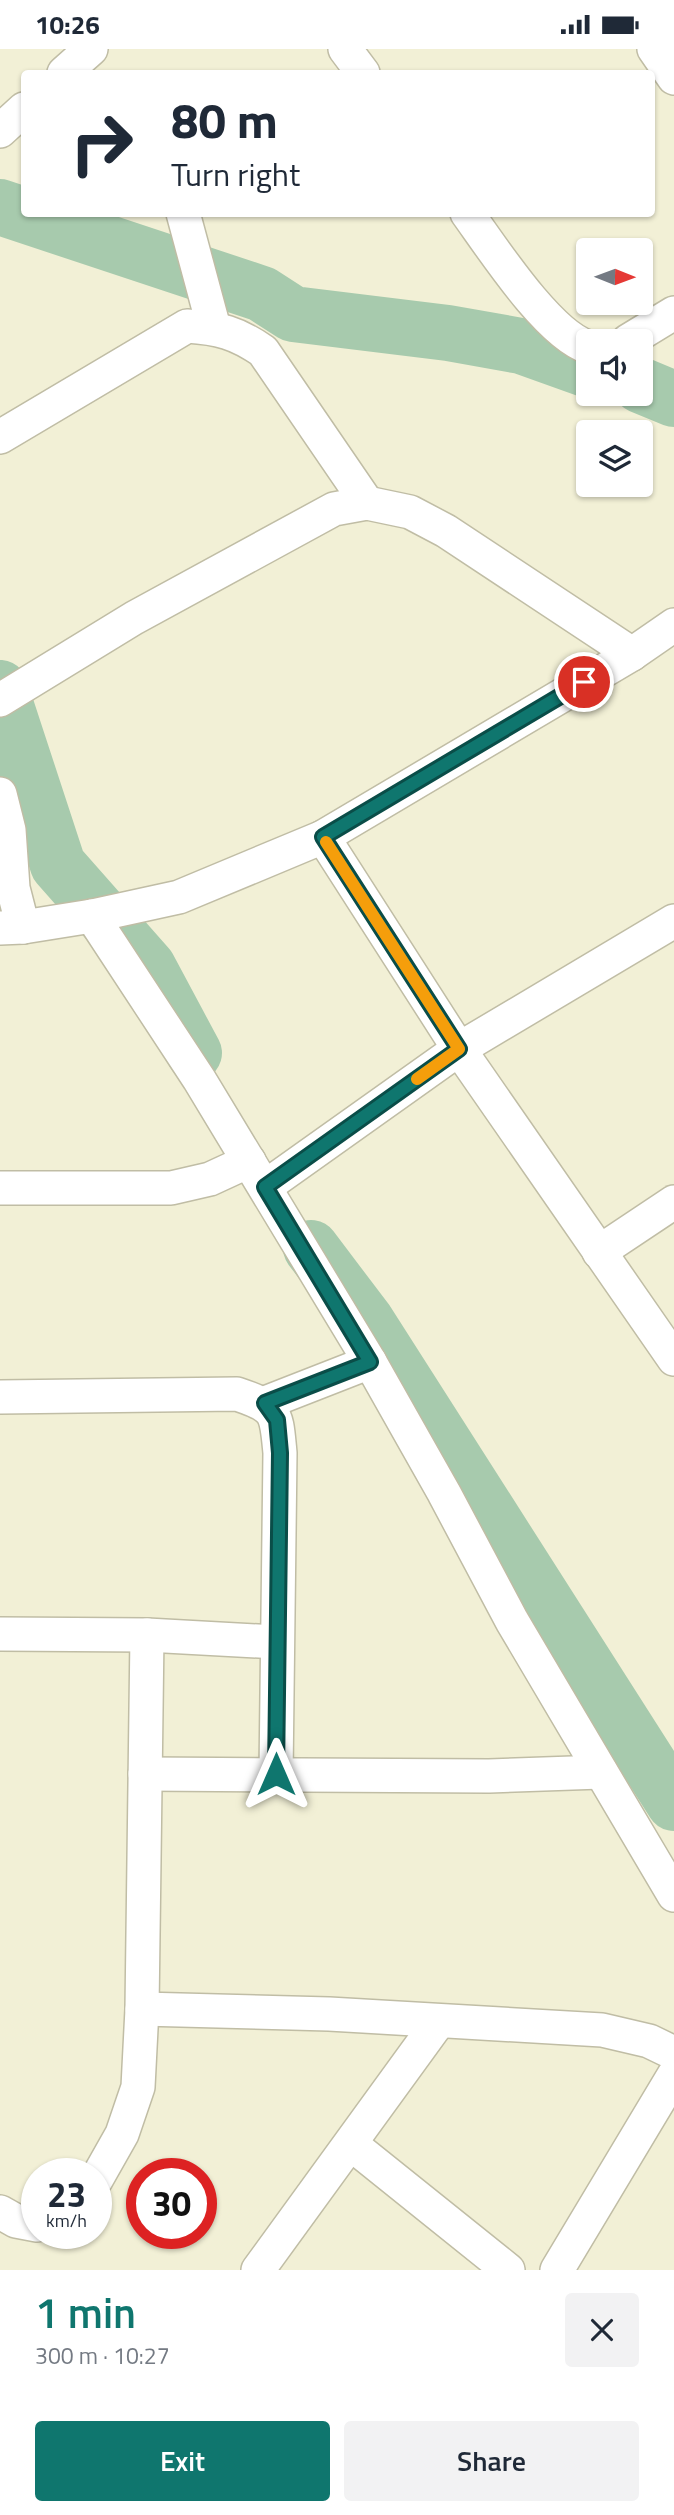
<!DOCTYPE html>
<html lang="en">
<head>
<meta charset="utf-8">
<style>
  body { margin:0; font-family:"Titillium Web",sans-serif; background:#f2f2f3; color:#1f2937; height:100vh; display:flex; flex-direction:column; font-size:26px; white-space:nowrap }
  * { box-sizing:border-box; margin:0 }
  p { font-size:23px; color:#747a83 }
  .icon { flex:none; width:38px; height:38px; fill:none; stroke:currentColor; stroke-width:2; stroke-linecap:round; stroke-linejoin:round }
  .map { position:relative; height:2221px; overflow:hidden }
  .side { display:flex; flex-direction:column; background:#fff; flex:1 }
  .side>* { flex:none }
  .hud { position:absolute; left:21px; top:21px; width:634px; height:147px; border-radius:7px; box-shadow:0 2px 5px #0004; background:#fff; color:#1f2937; overflow:hidden }
  .needle { width:46px; rotate:91deg }
  .tools { position:absolute; left:576px; top:189px; display:grid; gap:14px }
  .tools a { display:grid; place-items:center; width:77px; height:77px; border-radius:7px; background:#fff; box-shadow:0 2px 5px #0004; font-size:35px }
  .speed { position:absolute; left:21px; top:2109px; display:flex; gap:14px; font-size:35px; font-weight:700; text-align:center }
  .speed>* { display:grid; place-content:center; width:91px; height:91px; border-radius:50%; background:#fff; box-shadow:0 2px 5px #0004; line-height:1 }
  .speed small { font-size:18px; font-weight:400 }
  .speed .limit { border:10px solid #d22; background:#fff; color:#111 }
  .pin { position:absolute; display:grid; place-items:center; width:60px; height:60px; color:#fff; margin:-30px; border:4px solid #fff; border-radius:50%; box-shadow:0 2px 7px #0007 }
  .me { position:absolute; width:77px; margin:-38px; rotate:0deg; stroke-linejoin:round; filter:drop-shadow(0 0 5px #0008) }
  .turn { display:flex; align-items:center; gap:24px; height:147px; padding:0 35px; font-size:32px }
  .turn .icon { width:91px; height:91px; stroke-width:2.5 }
  .turn b { display:block; font-size:49px; line-height:60px }
  .round { display:grid; place-items:center; flex:none; width:74px; height:74px; border-radius:7px; background:#f2f2f3 }
  .summary { display:flex; align-items:center; justify-content:space-between; height:119px; padding:0 35px }
  h1 { font-size:42px; font-weight:600; line-height:52px; color:#0f766e }
  .cta { display:flex; gap:14px; margin-top:auto; padding:14px 35px }
  .cta a { flex:1; height:80px; border-radius:7px; background:#0f766e; color:#fff; font-size:28px; font-weight:600; line-height:80px; text-align:center }
  .cta a+a { background:#f2f2f3; color:#1f2937 }
  .status { display:flex; justify-content:space-between; align-items:center; height:49px; padding:0 35px; background:#fff; direction:ltr }
  .status svg { height:19px; fill:currentColor }
  .map>svg:first-child { display:block }
  .lines { fill:none; stroke-linecap:round; stroke-linejoin:round }
  .river { stroke:#a7caad; stroke-width:56 }
  .minor-casing { stroke:#c0bda5; stroke-width:36 }
  .minor { stroke:#fff; stroke-width:33 }
  .route-casing { stroke:#0a4d48; stroke-width:18 }
  .route { stroke:#0f766e; stroke-width:12 }
  .slow { stroke:#f59e0b; stroke-width:12 }
</style>
</head>
<body>
<div class="status"><b>10:26</b><svg viewBox="0 0 49 12"><path d="M0 12V9h3v3zM5 12V6h3v6zM10 12V3h3v9zM15 12V0h3v12zM26 1h20v11H26zM47 4h2v5h-2z"/></svg></div>
<div class="map">
<svg width="674" height="2221" viewBox="0 0 674 2221">
  <rect width="100%" height="100%" fill="#f2f0d6"/>
  <g class="lines">
    <g class="river">
      <path d="M0 158 262 245 293 265 448 284 521 297 588 321"/>
      <path d="M640 336 674 350"/>
      <path d="M0 639 58 816 148 918 194 1004"/>
      <path d="M311 1199 367 1273 674 1754"/>
    </g>
    <defs>
      <g id="minor">
        <path d="M345 0 363 24"/>
        <path d="M654 0 674 29"/>
        <path d="M64 24 91 0"/>
        <path d="M0 82 24 60"/>
        <path d="M183 164 214 279"/>
        <path d="M467 164C493 200 548 285 588 298"/>
        <path d="M628 292 674 264"/>
        <path d="M0 388 187 277C219 279 237 284 263 302L367 454"/>
        <path d="M0 651 134 569 334 460 367 454 410 463 446 482 632 605"/>
        <path d="M0 745 9 781 13 839 23 878"/>
        <path d="M323 788 459 1000 674 1310"/>
        <path d="M92 867 199 1030 370 1313 444 1444 512 1572 674 1846"/>
        <path d="M0 879 23 878 92 867 179 848 323 788 632 605 674 576"/>
        <path d="M265 1138 459 1000 674 872"/>
        <path d="M0 1139H171L210 1130 249 1112"/>
        <path d="M599 1203 674 1153"/>
        <path d="M0 1348 237 1345C278 1359 276 1363 280 1404L276 1725"/>
        <path d="M265 1354 370 1313"/>
        <path d="M0 1585 147 1586 276 1593"/>
        <path d="M145 1725 489 1727 601 1723"/>
        <path d="M142 1960 329 1965 602 1981 649 1992 674 2004"/>
        <path d="M351 2095 508 2221"/>
        <path d="M96 2131 122 2085 138 2038 142 1960 147 1586"/>
        <path d="M0 2163 16 2172 37 2176"/>
        <path d="M258 2221 439 1972"/>
        <path d="M557 2221 674 2026"/>
      </g>
    </defs>
    <use href="#minor" class="minor-casing"/>
    <use href="#minor" class="minor"/>
  </g>
  <g class="lines">
    <defs>
      <path id="route" d="M276 1725 280 1404 277 1371 265 1354 370 1313 265 1138 459 1000 323 788 584 633"/>
    </defs>
    <use href="#route" class="route-casing"/>
    <use href="#route" class="route"/>
    <path class="slow" d="M326 793 459 1000 417 1030"/>
  </g>
</svg>
<div class="tools">
<a><svg class="needle" viewBox="-14 -14 28 28"><path d="M0-13l5 13h-10z" fill="#e53935"/><path d="M0 13l5-13h-10z" fill="#747a83"/></svg></a>
<a><svg class="icon" aria-label="sound" viewBox="0 0 24 24"><path d="M4 9h4l5-4v14l-5-4H4zM17 9q2 3 0 6"/></svg></a>
<a><svg class="icon" aria-label="layers" viewBox="0 0 24 24"><path d="M12 4l9 5-9 5-9-5zM3 14l9 5 9-5"/></svg></a>
</div>
<div class="speed"><div>23<small>km/h</small></div><div class="limit">30</div></div>
<div class="pin" style="left:584px;top:633px;background:#d93025"><svg class="icon" aria-label="arrive" viewBox="0 0 24 24"><path d="M6 21V4h12l-3 4 3 4H6"/></svg></div>
<svg class="me" style="left:276px;top:1725px" viewBox="-20 -20 40 40"><path d="M0-17L14 15 0 8-14 15z" fill="#0f766e" stroke="#fff" stroke-width="4"/></svg>
<div class="hud">
<div class="turn"><svg class="icon" aria-label="right" viewBox="0 0 24 24"><path d="M7 20v-9h11M14 6l5 5-5 5"/></svg><div><b>80 m</b>Turn right</div></div>
</div>
</div>
<section class="side">
<div class="summary"><div><h1>1 min</h1><p>300 m · 10:27</p></div><a class="round"><svg class="icon" aria-label="close" viewBox="0 0 24 24"><path d="M6 6l12 12M18 6L6 18"/></svg></a></div>
<div class="cta"><a>Exit</a><a>Share</a></div>
</section>
</body>
</html>
